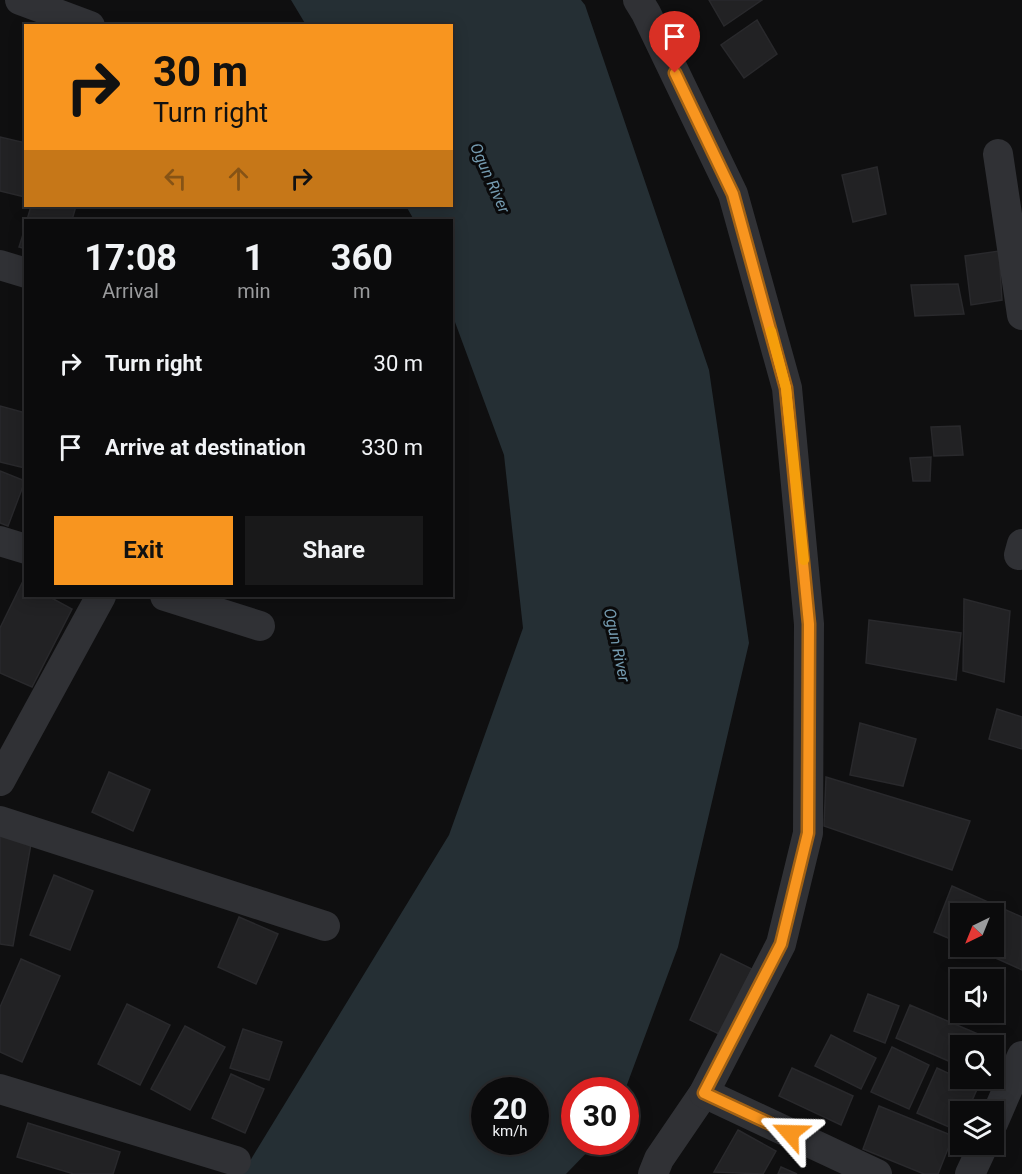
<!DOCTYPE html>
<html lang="en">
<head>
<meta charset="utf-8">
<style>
  body { margin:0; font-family:Roboto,sans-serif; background:#19191a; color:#f1f3f6; height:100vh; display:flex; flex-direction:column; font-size:22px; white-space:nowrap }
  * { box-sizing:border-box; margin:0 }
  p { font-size:20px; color:#9a9b9d }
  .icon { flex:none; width:33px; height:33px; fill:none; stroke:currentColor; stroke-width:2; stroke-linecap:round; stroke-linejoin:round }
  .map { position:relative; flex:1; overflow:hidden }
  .details { position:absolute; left:24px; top:219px; width:429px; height:378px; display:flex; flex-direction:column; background:#0b0b0c; border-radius:0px; box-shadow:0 3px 15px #0003,0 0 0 2px #2b2b2d }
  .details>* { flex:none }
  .hud { position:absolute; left:24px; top:24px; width:429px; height:183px; border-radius:0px; box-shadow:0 3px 15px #0003,0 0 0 2px #2b2b2d; background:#f8951f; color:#111; overflow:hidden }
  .needle { width:39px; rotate:223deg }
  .buttons { position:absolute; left:950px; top:903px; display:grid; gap:12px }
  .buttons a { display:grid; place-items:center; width:54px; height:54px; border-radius:0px; background:#0b0b0c; box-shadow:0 3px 15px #0003,0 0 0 2px #2b2b2d; font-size:30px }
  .speed { position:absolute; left:471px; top:1077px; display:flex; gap:12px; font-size:30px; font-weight:700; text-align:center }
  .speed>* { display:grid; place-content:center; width:78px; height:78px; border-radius:50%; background:#0b0b0c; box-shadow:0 3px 15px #0003,0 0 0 2px #2b2b2d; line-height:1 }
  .speed small { font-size:15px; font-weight:400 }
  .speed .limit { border:9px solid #d22; background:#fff; color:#111 }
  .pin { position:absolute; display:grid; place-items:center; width:51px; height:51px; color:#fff; margin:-62px -26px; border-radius:50% 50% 50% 0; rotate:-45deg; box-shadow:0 0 6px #0007 }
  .pin .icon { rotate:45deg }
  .me { position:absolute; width:66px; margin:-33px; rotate:295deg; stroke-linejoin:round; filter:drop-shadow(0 0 4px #0008) }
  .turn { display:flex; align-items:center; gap:21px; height:126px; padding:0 30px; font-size:27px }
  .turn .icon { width:78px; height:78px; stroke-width:2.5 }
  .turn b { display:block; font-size:42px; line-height:51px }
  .lanes { display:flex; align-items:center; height:57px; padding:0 30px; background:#0003; justify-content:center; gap:30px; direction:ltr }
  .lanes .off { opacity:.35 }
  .eta { display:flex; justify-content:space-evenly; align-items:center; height:102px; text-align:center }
  .eta b { font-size:36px; font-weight:700; line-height:42px }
  .button { display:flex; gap:12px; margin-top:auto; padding:12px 30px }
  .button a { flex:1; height:69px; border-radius:0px; background:#f8951f; color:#111; font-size:24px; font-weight:700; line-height:69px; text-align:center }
  .button a+a { background:#19191a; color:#f1f3f6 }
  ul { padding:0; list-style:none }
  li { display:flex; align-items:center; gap:18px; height:84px; padding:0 30px }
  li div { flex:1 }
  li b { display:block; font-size:22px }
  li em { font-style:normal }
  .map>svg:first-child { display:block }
  .water { fill:#252f34; fill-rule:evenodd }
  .building { fill:#222224; stroke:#29292c; stroke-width:1.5 }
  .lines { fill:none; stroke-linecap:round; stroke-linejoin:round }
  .minor { stroke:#303135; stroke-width:30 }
  .route-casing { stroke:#a16114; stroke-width:15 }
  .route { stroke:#f8951f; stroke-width:10 }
  .slow { stroke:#f59e0b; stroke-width:10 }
  .labels { text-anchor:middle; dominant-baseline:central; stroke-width:6; stroke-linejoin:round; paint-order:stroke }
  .water-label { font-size:16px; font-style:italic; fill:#749aaf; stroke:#0a0a0b }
</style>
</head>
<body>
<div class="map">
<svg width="1022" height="1174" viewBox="0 0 1022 1174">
  <rect width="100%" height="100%" fill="#0f0f10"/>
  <path class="water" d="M291 0H581L585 5 709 370 749 643 678 947 625 1090H574V1142H597L566 1174H242L449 835 523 628 504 455 452 314V220H414L406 206H452V26L306 25ZM484 1090H536V1142H484Z"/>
  <g class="building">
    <path d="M709 0H762L724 26Z"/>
    <path d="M757 20 777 54 744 78 721 45Z"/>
    <path d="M0 137 26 143 25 197 0 191Z"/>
    <path d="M877 167 886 214 853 222 842 175Z"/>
    <path d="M31 206H76L72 220H27Z"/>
    <path d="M26 225V249L19 247Z"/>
    <path d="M999 251 1002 300 971 305 965 256Z"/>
    <path d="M958 284 964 314 915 316 911 285Z"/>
    <path d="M0 406 26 413 25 468 0 462Z"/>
    <path d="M960 426 963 455 934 456 931 427Z"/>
    <path d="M931 457 930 481H913L910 458Z"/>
    <path d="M0 471 25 481 8 526 0 523Z"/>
    <path d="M23 581 26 583V596H48L72 609 32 687 0 673V628Z"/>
    <path d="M964 599 1010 611 1004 682 963 671Z"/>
    <path d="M869 620 961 633 956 680 866 663Z"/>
    <path d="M997 709 1022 717V749L989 739Z"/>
    <path d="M860 723 916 739 903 786 850 775Z"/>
    <path d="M109 772 150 790 133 831 92 812Z"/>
    <path d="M826 777 970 821 952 870 824 826Z"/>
    <path d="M0 835 31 844 13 946 0 944Z"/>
    <path d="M54 875 93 891 70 950 30 935Z"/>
    <path d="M952 886 1022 917V970L969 946H993V914H960V943L934 932Z"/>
    <path d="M239 917 278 934 256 984 218 967Z"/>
    <path d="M721 954 752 969 721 1035 690 1020Z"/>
    <path d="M21 959 60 976 22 1062 0 1052V1007Z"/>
    <path d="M868 994 899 1006 885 1043 854 1031Z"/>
    <path d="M127 1004 170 1025 140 1085 98 1064Z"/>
    <path d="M910 1005 999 1043 993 1057V1046H960V1066L896 1038Z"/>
    <path d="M185 1026 225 1047 190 1110 151 1089Z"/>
    <path d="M243 1029 282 1042 269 1080 230 1068Z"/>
    <path d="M831 1035 876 1058 861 1089 815 1066Z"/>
    <path d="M892 1047 929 1065 909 1109 871 1092Z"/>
    <path d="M792 1068 853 1096 841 1125 779 1096Z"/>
    <path d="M937 1068 978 1087 967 1112H960V1117L954 1115 949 1127 917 1113Z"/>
    <path d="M231 1074 264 1089 245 1133 212 1118Z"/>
    <path d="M879 1106 953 1136 938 1174H924L863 1149Z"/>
    <path d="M28 1123 120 1152 113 1174H74L17 1157Z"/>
    <path d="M738 1130 776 1151 763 1174 714 1172Z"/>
    <path d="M781 1167 797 1174H778Z"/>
  </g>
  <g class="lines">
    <g class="minor">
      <path d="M20 0 90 26"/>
      <path d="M638 0 646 13 733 194 787 388 809 624 808 833 781 944 704 1093 659 1159 653 1174"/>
      <path d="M998 154 1022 315"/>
      <path d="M0 265 26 273"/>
      <path d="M0 541 26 549"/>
      <path d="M1019 555 1022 544"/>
      <path d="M165 596 260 626"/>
      <path d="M0 781 101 596"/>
      <path d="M0 821 325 926"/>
      <path d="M0 1089 236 1161"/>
      <path d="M704 1093 877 1174"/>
      <path d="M993 1123 1022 1056"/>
      <path d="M970 1174 984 1144"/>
    </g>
  </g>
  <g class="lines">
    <defs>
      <path id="route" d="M675 73 733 194 786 388 809 624 808 833 781 944 704 1093 790 1133"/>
    </defs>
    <use href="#route" class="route-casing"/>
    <use href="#route" class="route"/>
    <path class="slow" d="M771 331 786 388 804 560"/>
  </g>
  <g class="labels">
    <g class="water-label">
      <text transform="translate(490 178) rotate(66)">Ogun River</text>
      <text transform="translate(617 645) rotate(78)">Ogun River</text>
    </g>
  </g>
</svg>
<div class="buttons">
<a><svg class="needle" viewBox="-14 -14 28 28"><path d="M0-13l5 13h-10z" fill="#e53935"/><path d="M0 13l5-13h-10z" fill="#9a9b9d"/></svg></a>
<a><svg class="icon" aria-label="sound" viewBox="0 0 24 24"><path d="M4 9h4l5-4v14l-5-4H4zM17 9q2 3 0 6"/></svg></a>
<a><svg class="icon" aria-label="search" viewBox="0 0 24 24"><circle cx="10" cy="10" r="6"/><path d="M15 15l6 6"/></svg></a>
<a><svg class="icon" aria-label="layers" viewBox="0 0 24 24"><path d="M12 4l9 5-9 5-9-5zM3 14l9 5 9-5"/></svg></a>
</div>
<div class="speed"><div>20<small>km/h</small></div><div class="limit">30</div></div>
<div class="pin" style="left:675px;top:73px;background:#d93025"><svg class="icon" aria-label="arrive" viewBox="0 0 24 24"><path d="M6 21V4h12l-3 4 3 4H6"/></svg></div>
<svg class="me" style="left:790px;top:1133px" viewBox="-20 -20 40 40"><path d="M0-17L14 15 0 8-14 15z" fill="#f8951f" stroke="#fff" stroke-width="4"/></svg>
<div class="hud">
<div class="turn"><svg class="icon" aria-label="right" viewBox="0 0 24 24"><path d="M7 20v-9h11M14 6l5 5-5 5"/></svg><div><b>30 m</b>Turn right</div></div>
<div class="lanes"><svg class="icon off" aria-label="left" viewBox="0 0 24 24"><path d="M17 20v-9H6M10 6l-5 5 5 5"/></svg><svg class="icon off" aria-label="ahead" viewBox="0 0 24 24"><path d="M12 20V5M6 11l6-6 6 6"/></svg><svg class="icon" aria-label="right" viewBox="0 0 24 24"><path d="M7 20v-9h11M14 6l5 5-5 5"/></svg></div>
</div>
<section class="details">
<div class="eta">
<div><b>17:08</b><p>Arrival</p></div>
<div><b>1</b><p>min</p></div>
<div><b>360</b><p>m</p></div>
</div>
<ul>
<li><svg class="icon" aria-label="right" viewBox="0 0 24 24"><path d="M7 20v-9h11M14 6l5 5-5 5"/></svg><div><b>Turn right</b></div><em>30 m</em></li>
<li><svg class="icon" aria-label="arrive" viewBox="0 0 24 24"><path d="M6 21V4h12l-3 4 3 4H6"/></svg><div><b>Arrive at destination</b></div><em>330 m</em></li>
</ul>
<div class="button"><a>Exit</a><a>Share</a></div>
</section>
</div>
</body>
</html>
